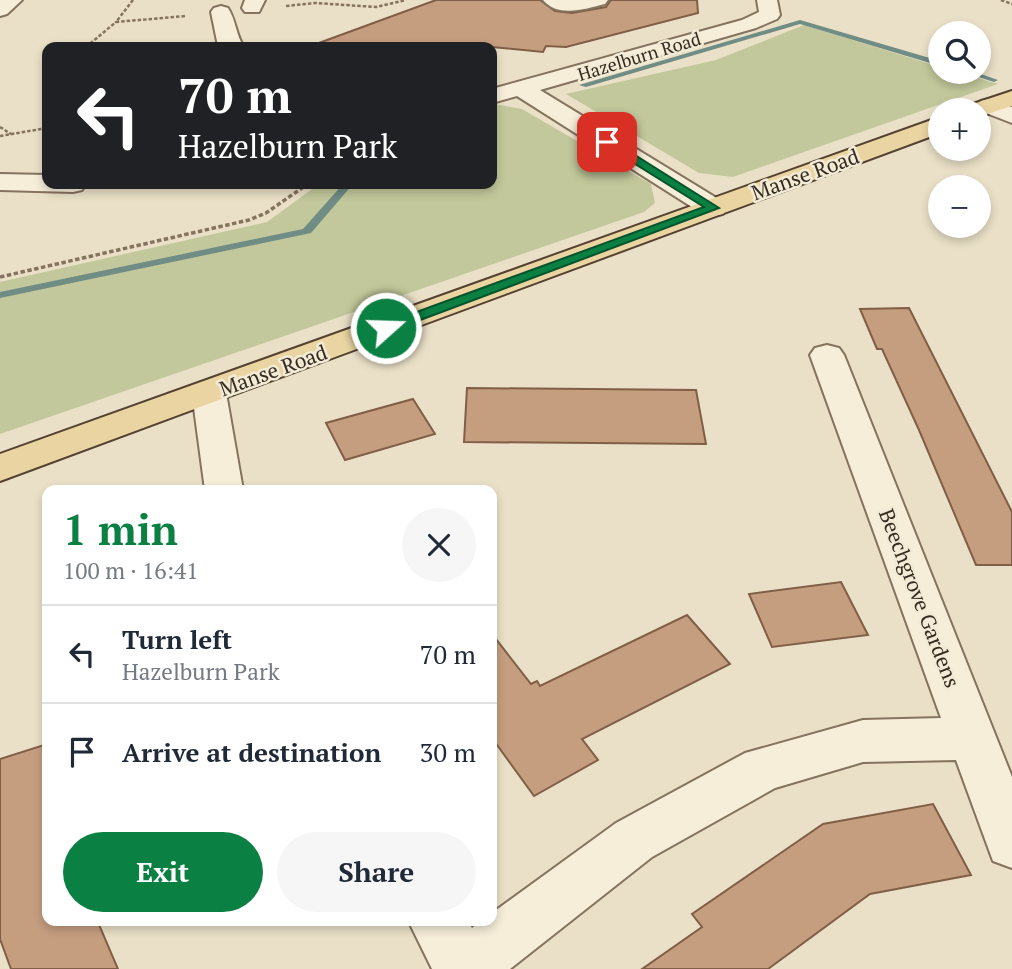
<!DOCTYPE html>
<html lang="en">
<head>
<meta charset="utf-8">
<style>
  body { margin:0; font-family:"PT Serif",serif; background:#f6f6f7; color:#1f2937; height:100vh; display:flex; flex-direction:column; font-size:26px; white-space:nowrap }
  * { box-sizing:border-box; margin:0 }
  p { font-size:23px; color:#747a83 }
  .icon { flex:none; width:38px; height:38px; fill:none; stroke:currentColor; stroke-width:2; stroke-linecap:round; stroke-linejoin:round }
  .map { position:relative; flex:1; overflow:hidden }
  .side { position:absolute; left:42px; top:485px; width:455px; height:441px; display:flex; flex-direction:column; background:#fff; border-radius:14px; box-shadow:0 4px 10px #0003 }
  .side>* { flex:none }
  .top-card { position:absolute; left:42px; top:42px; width:455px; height:147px; border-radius:14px; box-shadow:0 4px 10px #0003; background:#202124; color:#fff; overflow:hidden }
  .tools { position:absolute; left:928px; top:21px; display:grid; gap:14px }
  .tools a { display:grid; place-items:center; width:63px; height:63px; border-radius:50%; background:#fff; box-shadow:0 4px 10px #0003; font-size:35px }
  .pin { position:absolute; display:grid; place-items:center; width:60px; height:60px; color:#fff; margin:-30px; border-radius:14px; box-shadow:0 4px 10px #0006 }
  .me { position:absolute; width:77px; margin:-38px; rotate:70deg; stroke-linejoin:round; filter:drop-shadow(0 0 5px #0008) }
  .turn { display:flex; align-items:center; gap:24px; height:147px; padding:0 21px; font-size:32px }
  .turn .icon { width:91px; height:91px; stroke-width:2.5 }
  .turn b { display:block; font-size:49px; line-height:60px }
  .round { display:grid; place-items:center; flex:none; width:74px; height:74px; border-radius:37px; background:#f6f6f7 }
  .headline { display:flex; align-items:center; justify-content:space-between; height:119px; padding:0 21px }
  h1 { font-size:42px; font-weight:800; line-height:52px; color:#0b8043 }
  .button { display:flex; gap:14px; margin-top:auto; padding:14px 21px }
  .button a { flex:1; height:80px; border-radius:42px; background:#0b8043; color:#fff; font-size:28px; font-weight:800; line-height:80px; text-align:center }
  .button a+a { background:#f6f6f7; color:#1f2937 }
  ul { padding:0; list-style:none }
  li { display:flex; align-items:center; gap:21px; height:98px; padding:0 21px; border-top:2px solid #e0e1e3 }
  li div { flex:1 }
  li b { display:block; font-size:26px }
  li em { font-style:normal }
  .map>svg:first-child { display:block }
  .green { fill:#c2c89b }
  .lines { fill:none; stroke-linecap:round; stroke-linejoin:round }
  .stream { fill:#6f8c85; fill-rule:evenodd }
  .building { fill:#c59e80; stroke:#815e46; stroke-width:2 }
  .minor-casing { stroke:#84735e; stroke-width:4 }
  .major-casing { stroke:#534131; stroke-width:4 }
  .path-far1 { stroke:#84735e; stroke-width:2.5; stroke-dasharray:3.5 2; stroke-linecap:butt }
  .path { stroke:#84735e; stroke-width:3.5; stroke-dasharray:4.5 2.5; stroke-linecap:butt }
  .minor { fill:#f6eed9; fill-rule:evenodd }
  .major { fill:#ead5a2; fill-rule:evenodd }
  .route { fill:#0b8043; stroke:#07532c; stroke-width:2 }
  .labels { text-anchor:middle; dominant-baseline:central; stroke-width:5; stroke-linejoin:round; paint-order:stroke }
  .far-street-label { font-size:18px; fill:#362b20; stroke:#f2ebd5 }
  .street-label { font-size:21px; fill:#362b20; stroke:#f2ebd5 }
</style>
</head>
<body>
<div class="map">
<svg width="1012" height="969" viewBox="0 0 1012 969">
  <rect width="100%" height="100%" fill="#eae0c7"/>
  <g class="green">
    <path d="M804 25 940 67V72H957L998 84 733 177 699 173 566 94 716 60Z"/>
    <path d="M500 105 522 109 651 184 655 203 644 212 0 434V282L267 222 319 184H492V106Z"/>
  </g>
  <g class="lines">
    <g class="stream">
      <path d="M800 20 940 61V66L800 24 586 87 579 85Z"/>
      <path d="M963 72H975L998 80 994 82Z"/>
      <path d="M343 184H353L311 233 0 298V292L303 229Z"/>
    </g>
  </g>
  <g class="building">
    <path d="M436 0H540L555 11 572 13 606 7 611 0H697L698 13 566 47 546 46 543 52 492 47H320L319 43Z"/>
    <path d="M909 308 1012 512V565H976L919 430 882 349H877L860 309Z"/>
    <path d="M467 388 696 390 706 444 464 442Z"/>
    <path d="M413 399 435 434 345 460 326 423Z"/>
    <path d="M841 582 868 635 772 647 749 594Z"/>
    <path d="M687 615 730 664 582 739 598 760 534 796 492 738V634L531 684 537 681 540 686Z"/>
    <path d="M47 744V920H97L118 969H11L0 939V759Z"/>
    <path d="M933 804 971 875 870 894 768 969H642L702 927 692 914 823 824Z"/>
  </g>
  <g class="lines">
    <defs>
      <g id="minor">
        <path d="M0 0H22L7 14 0 16Z"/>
        <path d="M245 0H265L259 12H245L242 8Z"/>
        <path d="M543 0H608L605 4C585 9 558 18 543 0Z"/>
        <path d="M757 0H777L780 15 777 19 756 28 540 90 723 202 727 208 723 214 713 216 703 214 517 96 492 103V89L742 20 759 12Z"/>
        <path d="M221 6 228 8C236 20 236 36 244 47L218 46 211 12 214 8Z"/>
        <path d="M989 99 1012 107V123L981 111 977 106 981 101Z"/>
        <path d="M0 174 47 175V184H86L82 190 73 192 0 190Z"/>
        <path d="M827 345 839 348 844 355 1012 777V868L993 861 956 760 863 762 775 788 652 857 510 969H432L408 920H467L472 928 482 920H492V913L616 823 745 753 863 720 941 718 810 355 815 348Z"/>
        <path d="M209 382 221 385 226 393 243 490H205L192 393 197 385Z"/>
      </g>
      <g id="major">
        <path d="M1012 91V106L978 117V110H966L970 105Z"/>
        <path d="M940 117V133L0 481V454Z"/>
      </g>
    </defs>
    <use href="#minor" class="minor-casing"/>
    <use href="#major" class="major-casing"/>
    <g class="path-far1">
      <path d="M133 0 116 22 186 16"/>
      <path d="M1001 0 1012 4"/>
      <path d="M286 6 315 3 376 7 406 0"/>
      <path d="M86 47 116 22"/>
      <path d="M0 127 11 134"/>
      <path d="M0 136 47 128"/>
    </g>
    <path class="path" d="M0 277 249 220 266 213 302 188 298 184"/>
    <use href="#minor" class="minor"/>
    <use href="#major" class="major"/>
  </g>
  <path class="route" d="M603 140H611L719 208 391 331H381V325L704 207 603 144Z"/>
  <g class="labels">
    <g class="far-street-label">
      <text transform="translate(639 56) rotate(-17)">Hazelburn Road</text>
    </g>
    <g class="street-label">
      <text transform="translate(805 174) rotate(-20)">Manse Road</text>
      <text transform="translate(273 370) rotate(-20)">Manse Road</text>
      <text transform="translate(920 598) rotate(69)">Beechgrove Gardens</text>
    </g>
  </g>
</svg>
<div class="tools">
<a><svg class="icon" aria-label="search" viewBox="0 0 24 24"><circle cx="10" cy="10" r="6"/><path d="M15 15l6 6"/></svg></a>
<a>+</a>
<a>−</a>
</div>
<div class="pin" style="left:607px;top:142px;background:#d93025"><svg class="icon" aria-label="arrive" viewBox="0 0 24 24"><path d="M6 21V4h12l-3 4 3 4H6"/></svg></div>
<svg class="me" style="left:386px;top:328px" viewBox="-20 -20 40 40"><circle r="17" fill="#0b8043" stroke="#fff" stroke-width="3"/><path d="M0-11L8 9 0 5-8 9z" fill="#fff"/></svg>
<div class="top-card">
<div class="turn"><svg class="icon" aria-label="left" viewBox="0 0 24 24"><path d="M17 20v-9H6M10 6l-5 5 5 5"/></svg><div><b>70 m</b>Hazelburn Park</div></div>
</div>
<section class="side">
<div class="headline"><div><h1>1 min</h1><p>100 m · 16:41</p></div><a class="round"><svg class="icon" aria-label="close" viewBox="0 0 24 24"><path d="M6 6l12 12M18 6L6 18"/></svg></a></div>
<ul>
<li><svg class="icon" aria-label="left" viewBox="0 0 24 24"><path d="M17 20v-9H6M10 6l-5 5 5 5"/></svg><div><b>Turn left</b><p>Hazelburn Park</p></div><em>70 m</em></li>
<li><svg class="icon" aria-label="arrive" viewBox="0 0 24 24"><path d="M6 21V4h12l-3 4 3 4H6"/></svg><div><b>Arrive at destination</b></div><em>30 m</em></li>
</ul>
<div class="button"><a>Exit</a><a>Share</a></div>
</section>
</div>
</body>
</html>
